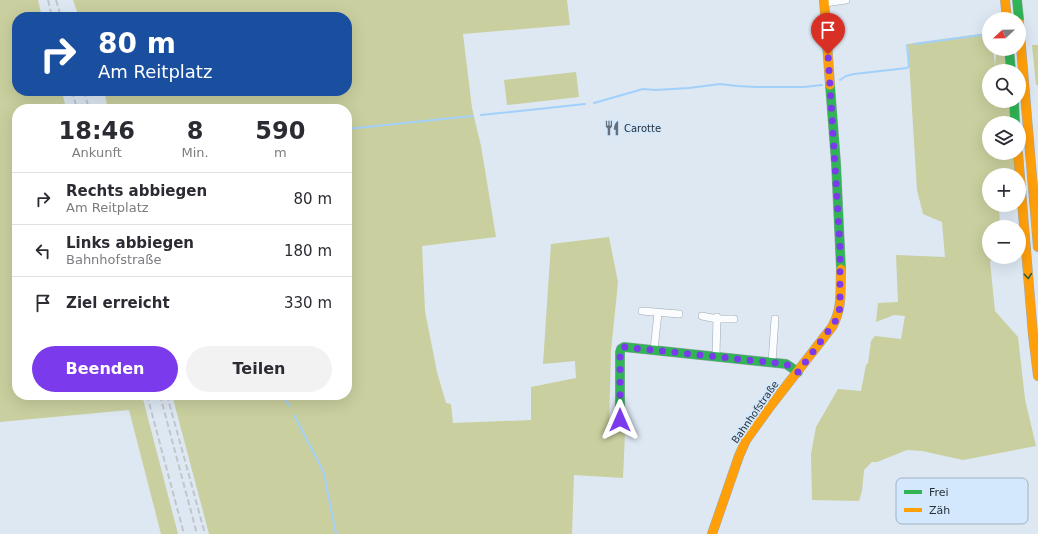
<!DOCTYPE html>
<html lang="de">
<head>
<meta charset="utf-8">
<style>
  body { margin:0; font-family:"DejaVu Sans",sans-serif; background:#f2f2f3; color:#2b2b33; height:100vh; display:flex; flex-direction:column; font-size:15px; white-space:nowrap }
  * { box-sizing:border-box; margin:0 }
  p { font-size:13px; color:#7c7c81 }
  .icon { flex:none; width:22px; height:22px; fill:none; stroke:currentColor; stroke-width:2; stroke-linecap:round; stroke-linejoin:round }
  .map { position:relative; flex:1; overflow:hidden }
  .details { position:absolute; left:12px; top:104px; width:340px; height:296px; display:flex; flex-direction:column; background:#fff; border-radius:16px; box-shadow:0 4px 16px #0002 }
  .details>* { flex:none }
  .hud { position:absolute; left:12px; top:12px; width:340px; height:84px; border-radius:16px; box-shadow:0 4px 16px #0002; background:#1a4fa0; color:#fff; overflow:hidden }
  .needle { width:26px; rotate:248deg }
  .controls { position:absolute; left:982px; top:12px; display:grid; gap:8px }
  .controls a { display:grid; place-items:center; width:44px; height:44px; border-radius:50%; background:#fff; box-shadow:0 4px 16px #0002; font-size:20px }
  .pin { position:absolute; display:grid; place-items:center; width:34px; height:34px; color:#fff; margin:-41px -17px; border-radius:50% 50% 50% 0; rotate:-45deg; box-shadow:0 0 4px #0007 }
  .pin .icon { rotate:45deg }
  .me { position:absolute; width:44px; margin:-22px; rotate:0deg; stroke-linejoin:round; filter:drop-shadow(0 0 3px #0008) }
  .turn { display:flex; align-items:center; gap:14px; height:84px; padding:0 20px; font-size:18px }
  .turn .icon { width:52px; height:52px; stroke-width:2.5 }
  .turn b { display:block; font-size:28px; line-height:34px }
  .eta { display:flex; justify-content:space-evenly; align-items:center; height:68px; text-align:center }
  .eta b { font-size:24px; font-weight:800; line-height:28px }
  .primary-button { display:flex; gap:8px; margin-top:auto; padding:8px 20px }
  .primary-button a { flex:1; height:46px; border-radius:24px; background:#7c3aed; color:#fff; font-size:16px; font-weight:800; line-height:46px; text-align:center }
  .primary-button a+a { background:#f2f2f3; color:#2b2b33 }
  ul { padding:0; list-style:none }
  li { display:flex; align-items:center; gap:12px; height:52px; padding:0 20px; border-top:1px solid #e1e1e2 }
  li div { flex:1 }
  li b { display:block; font-size:15px }
  li em { font-style:normal }
  .map>svg:first-child { display:block }
  .green { fill:#c9cf9e }
  .lines { fill:none; stroke-linecap:round; stroke-linejoin:round }
  .stream { stroke:#a2d0fb; stroke-width:2 }
  .street-casing { stroke:#9fa8b0; stroke-width:8 }
  .fast-casing { stroke:#9fa8b0; stroke-width:10 }
  .slow-casing { stroke:#9fa8b0; stroke-width:10 }
  .street { stroke:#fafcfd; stroke-width:7 }
  .fast { stroke:#30b455; stroke-width:9 }
  .slow { stroke:#ff9f0a; stroke-width:9 }
  .rail { stroke:#c3c6c9; stroke-width:2; stroke-dasharray:6 3; stroke-linecap:butt }
  .oneway { stroke:#2a5e42 }
  .route { stroke:#7c3aed; stroke-width:7; stroke-dasharray:0 12.6 }
  .labels { text-anchor:middle; dominant-baseline:central; stroke-width:3.5; stroke-linejoin:round; paint-order:stroke }
  .poi-label { font-size:10px; fill:#273038; stroke:#d3e8fd; text-anchor:start }
  .street-label { font-size:10px; fill:#273038; stroke:#d3e8fd }
  .key { fill:#d3e8fd; stroke:#9fb1c2; stroke-width:1 }
  .key-label { font-size:11px; fill:#273038 }
</style>
</head>
<body>
<div class="map">
<svg width="1038" height="534" viewBox="0 0 1038 534">
  <rect width="100%" height="100%" fill="#dde8f3"/>
  <g class="green">
    <path d="M0 0H38L42 17H17V91H62L66 109H17V395H142L178 534H161L129 410 0 422Z"/>
    <path d="M73 0H567L570 25 463 34 472 108 481 146 496 237 422 246 425 311 437 372 446 403 451 404 453 423 531 420V387L576 378 575 361 543 364 551 244 609 237 618 282 611 351 609 424 625 433 623 478 574 475 572 534H209L172 395H347V109H108L104 91H347V17H79Z"/>
    <path d="M987 33 989 34V49H993L995 65 997 49H1004L1006 71H989V101H1009L1011 123H989V153H1014L1016 175H989V205H999L1000 227H989V257H993L990 262 995 311 1018 337 1025 399 1036 446 963 460 922 451 907 450 877 462H872L864 470 862 491 859 501 812 500 811 454 816 427 838 389 861 391 866 365 868 363 871 341 875 336 901 339 905 316 894 315 876 322 878 303 898 302 896 255 945 257 942 222 923 214 917 190 908 44Z"/>
    <path d="M1032 45H1038V85H1036Z"/>
    <path d="M576 72 579 97 507 105 504 80Z"/>
  </g>
  <g class="lines">
    <g class="stream">
      <path d="M914 44 989 34"/>
      <path d="M840 80 846 76 854 74 907 68 909 66 907 45"/>
      <path d="M594 103 643 89 655 90 689 88 720 84 737 86 756 87H804L822 85"/>
      <path d="M481 115 585 104"/>
      <path d="M347 129 472 116"/>
      <path d="M283 395 289 406"/>
      <path d="M294 415 320 465 324 474 336 534"/>
    </g>
    <defs>
      <g id="street">
        <path d="M825 3 846 0"/>
        <path d="M642 311 679 314"/>
        <path d="M702 316 717 319H734"/>
        <path d="M654 350 658 313"/>
        <path d="M716 356 717 317"/>
        <path d="M772 362 775 319"/>
      </g>
      <g id="fast">
        <path d="M1017 0 1019 19"/>
        <path d="M1009 49 1011 71"/>
        <path d="M830 85 836 163 841 269"/>
        <path d="M1014 101 1015 123"/>
        <path d="M623 423 620 420V352L621 349 624 347 786 364 798 372"/>
      </g>
      <g id="slow">
        <path d="M824 0 830 85"/>
        <path d="M1005 0 1007 19"/>
        <path d="M1019 23 1038 247"/>
        <path d="M1018 153 1033 335 1038 376"/>
        <path d="M712 534 739 456 746 440 769 408 832 327C843 308 840 290 841 269"/>
      </g>
    </defs>
    <use href="#street" class="street-casing"/>
    <use href="#fast" class="fast-casing"/>
    <use href="#slow" class="slow-casing"/>
    <use href="#street" class="street"/>
    <use href="#fast" class="fast"/>
    <use href="#slow" class="slow"/>
    <g class="rail">
      <path d="M48 0 52 17"/>
      <path d="M56 0 61 17"/>
      <path d="M72 91 77 109"/>
      <path d="M84 91 89 109"/>
      <path d="M147 395 184 534"/>
      <path d="M160 395 197 534"/>
      <path d="M167 395 205 534"/>
    </g>
  </g>
  <defs><path id="oneway-chevron" d="M-2-3.5L2.5 0L-2 3.5" fill="none" stroke-width="1.6" stroke-linecap="round" stroke-linejoin="round"/></defs>
  <use class="oneway" href="#oneway-chevron" transform="translate(1028 276) rotate(85)"/>
  <g class="lines">
    <path class="route" d="M620 420V352L621 349 624 347 786 364 798 372 835 322 840 308V246L828 54"/>
  </g>
  <defs>
    <symbol id="restaurant-bare" viewBox="-9 -9 18 18"><path d="M-5-6h1v4h1v-4h1v4h1v-4h1v5L-1.5 .5V6h-2V.5L-5-1ZM5-6V6H3V1.5H1.5Q1.5-4 5-6Z" fill="#677079" stroke="#d3e8fd" stroke-width="2.5" paint-order="stroke"/></symbol>
  </defs>
  <g fill-rule="evenodd">
    <use href="#restaurant-bare" x="601" y="117" width="22" height="22"/>
  </g>
  <g class="labels">
    <g class="poi-label">
      <text x="624" y="128">Carotte</text>
    </g>
    <g class="street-label">
      <text transform="translate(755 412) rotate(-55)">Bahnhofstraße</text>
    </g>
  </g>
  <rect x="896" y="478" width="132" height="46" rx="6" class="key"/>
  <rect x="904" y="490" width="18" height="4" fill="#30b455"/>
  <rect x="904" y="508" width="18" height="4" fill="#ff9f0a"/>
  <g class="key-label">
    <text x="929" y="496">Frei</text>
    <text x="929" y="514">Zäh</text>
  </g>
</svg>
<div class="controls">
<a><svg class="needle" viewBox="-14 -14 28 28"><path d="M0-13l5 13h-10z" fill="#e53935"/><path d="M0 13l5-13h-10z" fill="#7c7c81"/></svg></a>
<a><svg class="icon" aria-label="search" viewBox="0 0 24 24"><circle cx="10" cy="10" r="6"/><path d="M15 15l6 6"/></svg></a>
<a><svg class="icon" aria-label="layers" viewBox="0 0 24 24"><path d="M12 4l9 5-9 5-9-5zM3 14l9 5 9-5"/></svg></a>
<a>+</a>
<a>−</a>
</div>
<div class="pin" style="left:828px;top:54px;background:#d93025"><svg class="icon" aria-label="arrive" viewBox="0 0 24 24"><path d="M6 21V4h12l-3 4 3 4H6"/></svg></div>
<svg class="me" style="left:620px;top:420px" viewBox="-20 -20 40 40"><path d="M0-17L14 15 0 8-14 15z" fill="#7c3aed" stroke="#fff" stroke-width="4"/></svg>
<div class="hud">
<div class="turn"><svg class="icon" aria-label="right" viewBox="0 0 24 24"><path d="M7 20v-9h11M14 6l5 5-5 5"/></svg><div><b>80 m</b>Am Reitplatz</div></div>
</div>
<section class="details">
<div class="eta">
<div><b>18:46</b><p>Ankunft</p></div>
<div><b>8</b><p>Min.</p></div>
<div><b>590</b><p>m</p></div>
</div>
<ul>
<li><svg class="icon" aria-label="right" viewBox="0 0 24 24"><path d="M7 20v-9h11M14 6l5 5-5 5"/></svg><div><b>Rechts abbiegen</b><p>Am Reitplatz</p></div><em>80 m</em></li>
<li><svg class="icon" aria-label="left" viewBox="0 0 24 24"><path d="M17 20v-9H6M10 6l-5 5 5 5"/></svg><div><b>Links abbiegen</b><p>Bahnhofstraße</p></div><em>180 m</em></li>
<li><svg class="icon" aria-label="arrive" viewBox="0 0 24 24"><path d="M6 21V4h12l-3 4 3 4H6"/></svg><div><b>Ziel erreicht</b></div><em>330 m</em></li>
</ul>
<div class="primary-button"><a>Beenden</a><a>Teilen</a></div>
</section>
</div>
</body>
</html>
